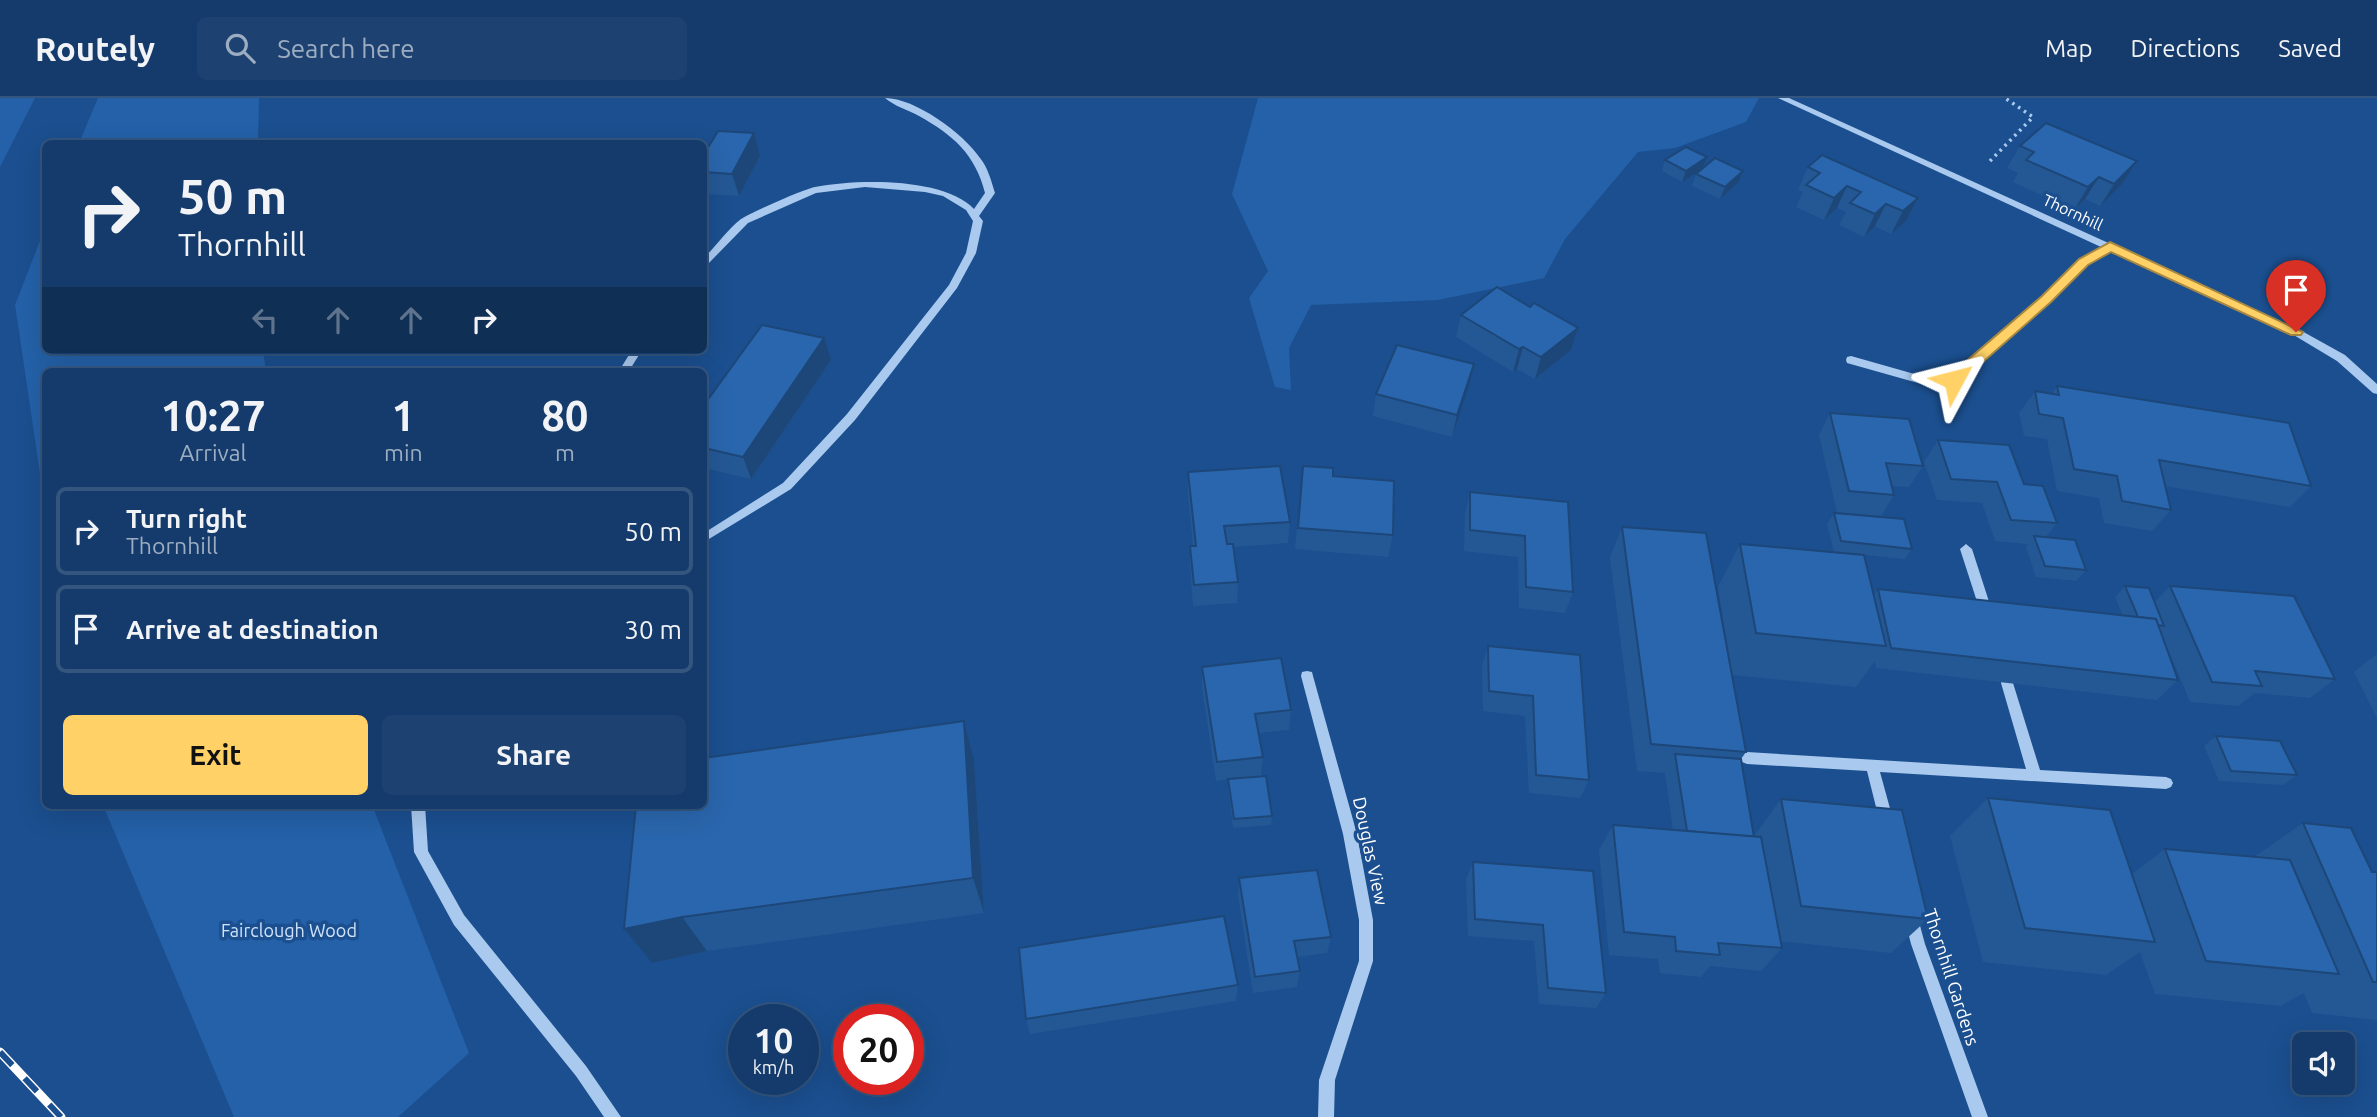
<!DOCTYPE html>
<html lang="en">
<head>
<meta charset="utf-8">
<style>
  body { margin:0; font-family:Ubuntu,sans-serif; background:#1d4271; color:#f1f3f6; height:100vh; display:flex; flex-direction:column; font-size:26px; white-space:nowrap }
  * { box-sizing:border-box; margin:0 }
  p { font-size:23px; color:#9dadc1 }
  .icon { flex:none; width:38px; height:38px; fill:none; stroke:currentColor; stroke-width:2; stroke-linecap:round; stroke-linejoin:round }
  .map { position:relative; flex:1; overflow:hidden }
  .panel { position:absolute; left:42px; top:270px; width:665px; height:441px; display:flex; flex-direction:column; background:#143b6b; border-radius:10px; box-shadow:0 7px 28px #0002,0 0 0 2px #33557e }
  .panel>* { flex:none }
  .guide { position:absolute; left:42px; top:42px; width:665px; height:214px; border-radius:10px; box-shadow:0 7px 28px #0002,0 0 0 2px #33557e; background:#143b6b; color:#f1f3f6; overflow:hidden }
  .controls { position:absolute; left:2292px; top:934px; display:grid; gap:14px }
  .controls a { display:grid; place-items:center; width:63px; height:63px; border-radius:10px; background:#143b6b; box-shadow:0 7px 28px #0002,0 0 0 2px #33557e; font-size:35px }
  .speed { position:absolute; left:728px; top:906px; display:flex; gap:14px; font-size:35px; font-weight:700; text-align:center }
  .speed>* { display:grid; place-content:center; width:91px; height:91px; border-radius:50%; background:#143b6b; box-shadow:0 7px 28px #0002,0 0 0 2px #33557e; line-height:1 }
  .speed small { font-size:18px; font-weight:400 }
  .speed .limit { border:10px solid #d22; background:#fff; color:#111 }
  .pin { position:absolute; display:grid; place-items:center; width:60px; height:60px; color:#fff; margin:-72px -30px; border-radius:50% 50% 50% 0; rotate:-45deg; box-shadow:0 0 7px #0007 }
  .pin .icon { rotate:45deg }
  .me { position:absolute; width:77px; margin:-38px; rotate:52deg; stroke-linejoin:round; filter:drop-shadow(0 0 5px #0008) }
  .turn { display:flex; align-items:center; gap:24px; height:147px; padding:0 21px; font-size:32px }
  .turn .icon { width:91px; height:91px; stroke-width:2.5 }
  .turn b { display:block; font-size:49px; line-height:60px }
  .lanes { display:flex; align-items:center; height:66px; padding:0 21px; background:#0003; justify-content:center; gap:35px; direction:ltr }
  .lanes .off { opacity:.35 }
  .eta { display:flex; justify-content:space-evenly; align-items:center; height:119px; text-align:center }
  .eta b { font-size:42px; font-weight:700; line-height:49px }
  .primary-button { display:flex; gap:14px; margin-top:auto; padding:14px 21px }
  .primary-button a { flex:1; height:80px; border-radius:10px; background:#ffd166; color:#111; font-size:28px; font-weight:700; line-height:80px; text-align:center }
  .primary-button a+a { background:#1d4271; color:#f1f3f6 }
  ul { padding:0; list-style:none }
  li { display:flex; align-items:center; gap:21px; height:88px; margin:0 14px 10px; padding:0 7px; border:4px solid #33557e; border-radius:10px }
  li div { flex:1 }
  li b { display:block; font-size:26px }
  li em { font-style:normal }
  header { display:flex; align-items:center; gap:42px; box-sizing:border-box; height:98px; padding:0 35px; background:#143b6b; border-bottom:2px solid #33557e }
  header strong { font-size:33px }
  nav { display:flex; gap:38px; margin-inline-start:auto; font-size:24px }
  .search { width:490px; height:63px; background:#1d4271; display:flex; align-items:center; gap:18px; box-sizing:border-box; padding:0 24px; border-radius:10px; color:#9dadc1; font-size:26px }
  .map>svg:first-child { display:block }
  .green { fill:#2461a8 }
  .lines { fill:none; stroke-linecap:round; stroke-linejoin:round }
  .path { stroke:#a9c9ee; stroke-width:3.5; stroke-dasharray:2.5 4.5; stroke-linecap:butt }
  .minor { fill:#a9c9ee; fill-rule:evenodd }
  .rail-casing { stroke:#fff; stroke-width:9 }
  .rail { stroke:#1b4f8f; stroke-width:6; stroke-dasharray:18; stroke-linecap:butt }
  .wall { fill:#245895 }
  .shaded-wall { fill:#1d4779 }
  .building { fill:#2a66ad; stroke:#1d4779; stroke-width:2 }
  .route { fill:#ffd166; stroke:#a68842; stroke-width:2 }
  .labels { text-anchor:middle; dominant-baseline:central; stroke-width:7; stroke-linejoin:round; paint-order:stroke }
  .far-street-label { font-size:16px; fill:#fff; stroke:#1b4f8f }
  .street-label { font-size:18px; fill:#fff; stroke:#1b4f8f }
  .park-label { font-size:18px; fill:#cfe3fa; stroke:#1b4f8f }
</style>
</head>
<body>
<header>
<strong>Routely</strong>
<div class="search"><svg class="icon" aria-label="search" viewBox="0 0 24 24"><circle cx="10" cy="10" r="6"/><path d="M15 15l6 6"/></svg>Search here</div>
<nav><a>Map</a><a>Directions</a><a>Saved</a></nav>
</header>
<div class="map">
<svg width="2377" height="1019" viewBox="0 0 2377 1019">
  <rect width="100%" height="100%" fill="#1b4f8f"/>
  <g class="green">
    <path d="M0 0H35L0 69Z"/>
    <path d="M98 0H259L258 45H79Z"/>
    <path d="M1258 0H1759L1746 24 1675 50 1638 54 1565 141 1544 180 1438 202 1311 207 1289 250 1291 292 1275 289 1249 200 1268 173 1232 96Z"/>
    <path d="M45 130 46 252H263L266 273H46L45 409 15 207Z"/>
    <path d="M103 707H372L469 955 398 1019H234Z"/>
  </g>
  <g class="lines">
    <path class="path" d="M1990 63 2033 19 2005 0"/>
    <g class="minor">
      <path d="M885 0C915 0 963 35 980 60 988 70 991 82 995 95L979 118 983 123 976 155 957 190 855 322 791 391 704 444V435L783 385 847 316 949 187 966 155 973 123 966 112 943 98 925 94 865 89 816 95 748 125 707 167 704 168V160C716 148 727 132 741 121 750 115 804 91 815 89 856 81 944 79 974 111L985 95C975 56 953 37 919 18 908 12 894 8 885 0Z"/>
      <path d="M1778 0H1789L2300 232 2345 257 2377 286V296L2373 295 2337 263 2292 236 2109 153 2086 166 2050 203 1958 285 1925 287 1847 265 1846 262 1847 259 1851 258 1925 279 1951 278 2042 199 2080 162 2101 149Z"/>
      <path d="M632 252H642L629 273H619Z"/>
      <path d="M1966 446 1972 451 1994 519 1992 522H1984L1982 519 1960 451Z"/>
      <path d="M1307 573 1312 574 1313 578 1357 736 1373 822V863L1335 982 1334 1019H1318L1319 982 1359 863V822L1343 736 1301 578 1302 574Z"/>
      <path d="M2007 580 2012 581 2013 585 2040 672 2166 679 2171 681 2173 685 2171 689 2166 691 1880 674 1894 725 1892 729 1887 731 1882 729 1880 725 1867 673 1747 666 1742 664 1740 660 1742 656 1747 654 2026 671 2001 585 2002 581Z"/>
      <path d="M411 707H425L428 753 464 817 586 968 621 1019H604L576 978 454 827 414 754Z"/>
      <path d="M1911 811 1916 813 1925 846 1988 1019H1972L1911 846 1904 818 1906 813Z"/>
    </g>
    <defs>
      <path id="rail" d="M0 954 61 1019"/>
    </defs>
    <use href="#rail" class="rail-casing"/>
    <use href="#rail" class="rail"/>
  </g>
  <g class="wall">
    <path d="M704 48 760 58 739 98 704 96Z"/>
    <path d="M2020 48 2137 63 2122 86 2100 108 2085 101 2074 112 2013 84 2018 75 2007 70Z"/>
    <path d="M1665 62 1702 71 1743 73 1739 84 1720 101 1692 88 1696 76 1702 71 1682 84 1662 73Z"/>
    <path d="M1808 69 1918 100 1906 123 1891 136 1875 128 1864 139 1839 127 1846 114 1837 110 1824 122 1796 109 1803 94 1798 92Z"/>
    <path d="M1530 209 1578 230 1571 252 1535 281 1517 271 1513 274 1456 239 1461 217Z"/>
    <path d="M831 262 751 381 704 370V307Z"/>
    <path d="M1469 288 1452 339 1373 318 1376 296Z"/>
    <path d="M2057 288 2311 388 2290 409 2165 388 2171 412 2152 433 2104 425 2099 400 2057 393 2047 341 2024 338 2019 315 2035 293 2052 296Z"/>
    <path d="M1830 315 1923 368 1909 389 1892 388 1894 397 1881 418 1837 414 1819 337Z"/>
    <path d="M1938 342 2024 386 2057 425 2046 439 2086 472 2076 483 2036 479 2026 449 2028 446 1995 443 1982 405 1937 402 1924 364Z"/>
    <path d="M1303 368 1333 378 1393 437 1388 459 1295 451Z"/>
    <path d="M1188 374 1290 424 1288 445 1234 449 1238 484 1237 505 1193 508 1190 469V448H1193L1188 396Z"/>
    <path d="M1470 394 1568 404 1573 494 1565 515 1519 510 1518 459 1464 453 1465 416Z"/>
    <path d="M1834 415 1912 451 1905 461 1864 457 1874 497 1878 491 2123 518 2115 499 2125 488 2155 504 2170 488 2335 581 2310 600 2254 595 2239 608 2190 604 2160 532 2178 582 2157 602 1876 570 1875 563 1856 589 1732 577 1746 654 1741 661 1754 738 1781 701 1928 821 1891 855 1780 843 1782 850 1761 873 1710 868 1701 879 1660 875 1658 861 1609 857 1599 752 1613 727 1673 732 1665 675 1637 673 1610 459 1622 429 1731 572 1718 489 1740 446 1834 454 1827 426Z"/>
    <path d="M1488 548 1580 557 1589 682 1580 700 1529 695 1525 618 1483 613 1482 568Z"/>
    <path d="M2377 556V620L2354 574Z"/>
    <path d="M1202 569 1291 612 1289 632 1258 635 1263 659 1261 678 1272 718 1271 727 1233 730 1228 690V681L1216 683 1202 589Z"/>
    <path d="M964 623 974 662 984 815 707 853 652 865 624 831Z"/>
    <path d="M2216 638 2297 677 2283 687 2219 683 2204 648Z"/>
    <path d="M1988 700 2132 776 2165 751 2254 759 2303 725 2372 774H2377V922L2312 915 2304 895 2280 908 2155 896 2140 854 2106 877 1983 864 1950 738Z"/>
    <path d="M1473 764 1593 773 1606 895 1596 910 1539 906 1534 843 1468 838 1466 781Z"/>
    <path d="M1239 780 1331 839 1327 855 1297 859 1300 873 1297 889 1253 895 1238 797Z"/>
    <path d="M1238 887 1236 903 1030 936 1026 921Z"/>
  </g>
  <g class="shaded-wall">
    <path d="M754 35 760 58 739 98 732 76Z"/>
    <path d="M1707 59 1702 71 1682 84 1686 73Z"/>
    <path d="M2137 63 2122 86 2100 108 2114 86Z"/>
    <path d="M1743 73 1739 84 1720 101 1725 89Z"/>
    <path d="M2099 79 2085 101 2074 112 2088 89Z"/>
    <path d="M1847 88 1837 110 1824 122 1834 100Z"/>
    <path d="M1918 100 1906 123 1891 136 1903 113Z"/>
    <path d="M1886 106 1875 128 1864 139 1875 116Z"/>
    <path d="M1578 230 1571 252 1535 281 1541 259Z"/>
    <path d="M824 240 831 262 751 381 743 359Z"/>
    <path d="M1523 249 1517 271 1513 274 1519 251Z"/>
    <path d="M1474 266 1469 288 1452 339 1457 317Z"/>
    <path d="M964 623 974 662 984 815 973 780Z"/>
    <path d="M682 819 707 853 652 865 624 831Z"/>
  </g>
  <g class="building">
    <path d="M2046 25 2137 63 2114 86 2099 79 2088 89 2026 62 2034 54 2020 48Z"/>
    <path d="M718 33 754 35 732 76 704 74V58L705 56H704V48H709Z"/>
    <path d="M1686 49 1707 59 1686 73 1665 62Z"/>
    <path d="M1822 57 1918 100 1903 113 1886 106 1875 116 1850 105 1861 94 1847 88 1834 100 1806 87 1820 75 1808 69Z"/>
    <path d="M1715 60 1743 73 1725 89 1696 76Z"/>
    <path d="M1497 189 1530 209 1534 205 1578 230 1541 259 1523 249 1519 251 1461 217Z"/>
    <path d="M762 227 824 240 743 359 704 350V307Z"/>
    <path d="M1397 247 1474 266 1457 317 1376 296Z"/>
    <path d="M2057 288 2289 325 2311 388 2159 362 2171 412 2122 403 2117 378 2074 371 2063 320 2039 316 2035 293 2059 297Z"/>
    <path d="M1830 315 1909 321 1923 368 1886 365 1894 397 1849 393Z"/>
    <path d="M1938 342 2009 347 2024 386 2043 388 2057 425 2011 422 1997 384 1951 381Z"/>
    <path d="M1280 368 1290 424 1224 428 1227 446H1233L1238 484 1194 487 1190 448H1196L1188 374Z"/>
    <path d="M1303 368 1333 370V378L1394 383 1393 437 1298 430Z"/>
    <path d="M1470 394 1568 404 1573 494 1526 489 1525 438 1470 432Z"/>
    <path d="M1834 415 1904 421 1912 451 1841 443Z"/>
    <path d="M1622 429 1706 435 1746 654 1651 646Z"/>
    <path d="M2034 438 2075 442 2086 472 2045 468Z"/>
    <path d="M1740 446 1864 457 1886 548 1756 535Z"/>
    <path d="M2125 488 2149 490 2164 528 2158 527 2156 521 2138 519Z"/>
    <path d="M2170 488 2294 498 2335 581 2255 573 2262 588 2212 584Z"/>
    <path d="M1878 491 2156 521 2178 582 1891 550Z"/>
    <path d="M1488 548 1580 557 1589 682 1536 677 1533 598 1489 593Z"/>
    <path d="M1281 560 1291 612 1255 616 1263 659 1217 664 1202 569Z"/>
    <path d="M964 623 973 780 682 819 624 831 636 707H704V660Z"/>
    <path d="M2216 638 2280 643 2297 677 2231 673Z"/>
    <path d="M1675 656 1741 661 1754 739 1687 733Z"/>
    <path d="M1266 678 1272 718 1234 721 1228 681Z"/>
    <path d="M1988 700 2110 712 2155 844 2025 830Z"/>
    <path d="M1781 701 1902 712 1928 821 1801 808Z"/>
    <path d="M2303 725 2351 730 2372 774H2377V884H2373Z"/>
    <path d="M1613 727 1761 739 1782 850 1718 845 1720 857 1676 853 1675 839 1624 834Z"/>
    <path d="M2165 751 2290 762 2339 876 2206 863Z"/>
    <path d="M1473 764 1593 773 1606 895 1548 890 1543 827 1475 821Z"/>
    <path d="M1317 772 1331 839 1294 843 1300 873 1255 879 1239 780Z"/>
    <path d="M1224 818 1238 887 1026 921 1019 850Z"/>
  </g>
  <path class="route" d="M2110 144 2303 234 2301 237H2291L2111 154 2088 167 2051 204 1959 285H1949V278L2042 198 2079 161Z"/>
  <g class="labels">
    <g class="far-street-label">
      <text transform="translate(2073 114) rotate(25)">Thornhill</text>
    </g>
    <g class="street-label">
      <text transform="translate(1371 753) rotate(78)">Douglas View</text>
      <text transform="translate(1952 879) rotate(72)">Thornhill Gardens</text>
    </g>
    <g class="park-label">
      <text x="289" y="832">Fairclough Wood</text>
    </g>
  </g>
</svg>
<div class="controls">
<a><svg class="icon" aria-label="sound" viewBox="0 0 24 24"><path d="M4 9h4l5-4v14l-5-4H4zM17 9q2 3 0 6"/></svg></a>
</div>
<div class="speed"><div>10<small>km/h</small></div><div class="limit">20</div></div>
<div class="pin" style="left:2296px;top:234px;background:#d93025"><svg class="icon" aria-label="arrive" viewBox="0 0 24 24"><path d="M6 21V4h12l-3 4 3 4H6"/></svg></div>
<svg class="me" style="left:1954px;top:282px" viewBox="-20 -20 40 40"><path d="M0-17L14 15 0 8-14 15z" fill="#ffd166" stroke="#fff" stroke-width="4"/></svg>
<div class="guide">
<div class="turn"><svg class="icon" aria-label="right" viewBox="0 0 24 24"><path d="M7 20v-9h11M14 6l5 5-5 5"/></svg><div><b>50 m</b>Thornhill</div></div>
<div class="lanes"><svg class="icon off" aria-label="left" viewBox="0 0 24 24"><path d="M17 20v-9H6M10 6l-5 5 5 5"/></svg><svg class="icon off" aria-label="ahead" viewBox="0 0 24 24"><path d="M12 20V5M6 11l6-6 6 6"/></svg><svg class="icon off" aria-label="ahead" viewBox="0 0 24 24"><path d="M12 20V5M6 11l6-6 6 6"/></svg><svg class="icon" aria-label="right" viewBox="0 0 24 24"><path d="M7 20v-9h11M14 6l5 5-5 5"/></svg></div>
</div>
<section class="panel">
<div class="eta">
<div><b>10:27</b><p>Arrival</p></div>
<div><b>1</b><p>min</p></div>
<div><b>80</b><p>m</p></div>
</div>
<ul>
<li><svg class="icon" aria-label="right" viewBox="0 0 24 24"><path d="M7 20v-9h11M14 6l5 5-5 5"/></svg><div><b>Turn right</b><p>Thornhill</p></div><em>50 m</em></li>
<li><svg class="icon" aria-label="arrive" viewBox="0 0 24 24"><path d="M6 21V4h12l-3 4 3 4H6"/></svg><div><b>Arrive at destination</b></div><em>30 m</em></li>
</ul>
<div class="primary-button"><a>Exit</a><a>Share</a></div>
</section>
</div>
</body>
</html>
